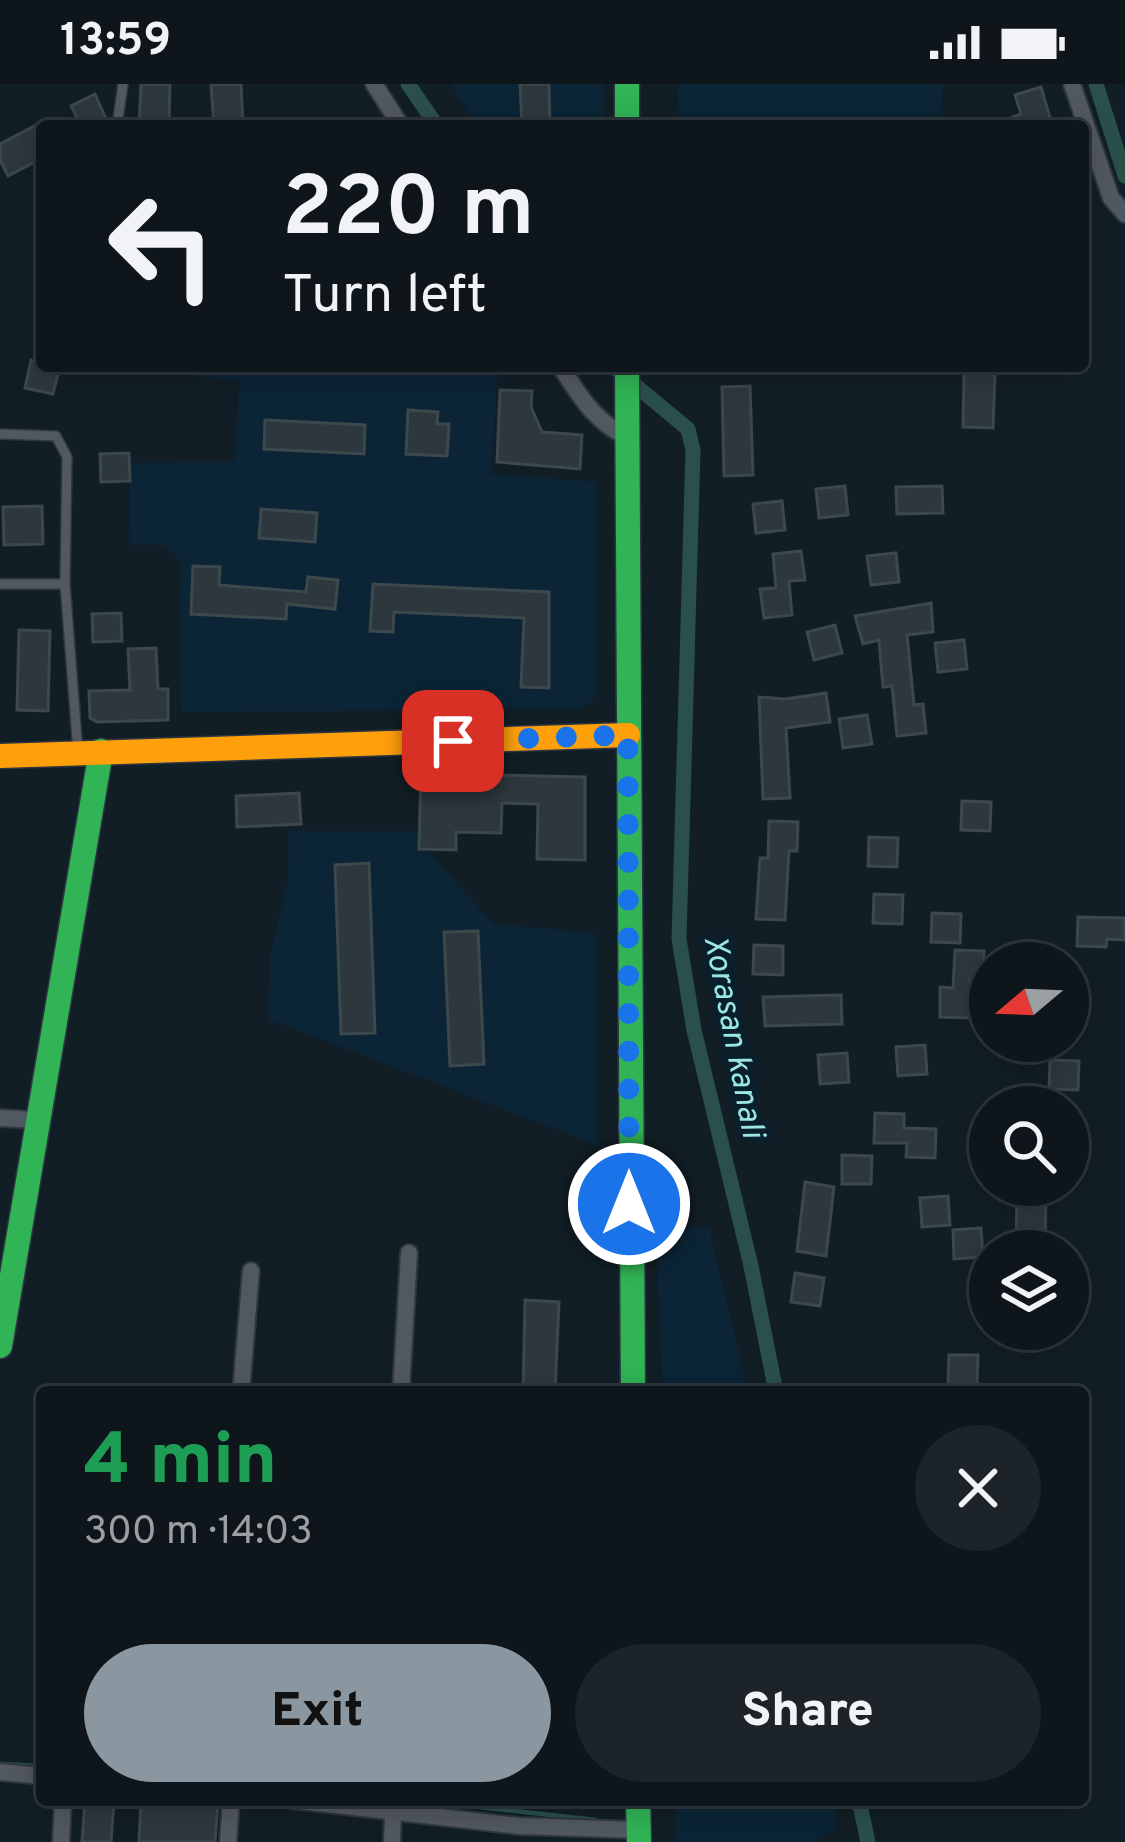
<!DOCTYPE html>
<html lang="en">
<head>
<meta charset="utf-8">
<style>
  body { margin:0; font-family:Overpass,sans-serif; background:#1c2329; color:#f1f3f6; height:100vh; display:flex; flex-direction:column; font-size:45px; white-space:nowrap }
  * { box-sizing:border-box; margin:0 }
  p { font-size:39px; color:#9b9fa3 }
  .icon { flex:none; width:66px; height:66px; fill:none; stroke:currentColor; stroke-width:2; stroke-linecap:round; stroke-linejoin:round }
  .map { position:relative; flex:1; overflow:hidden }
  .side { position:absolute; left:36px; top:1302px; width:1053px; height:420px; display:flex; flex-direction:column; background:#0e161c; border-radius:12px; box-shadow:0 6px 30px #0003,0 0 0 3px #2e353b }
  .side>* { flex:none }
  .banner { position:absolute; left:36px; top:36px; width:1053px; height:252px; border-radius:12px; box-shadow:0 6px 30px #0003,0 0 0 3px #2e353b; background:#0e161c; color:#f1f3f6; overflow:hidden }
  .needle { width:78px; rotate:251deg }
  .fabs { position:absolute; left:969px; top:858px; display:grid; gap:24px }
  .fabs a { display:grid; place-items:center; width:120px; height:120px; border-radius:50%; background:#0e161c; box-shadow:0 6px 30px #0003,0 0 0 3px #2e353b; font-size:60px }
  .pin { position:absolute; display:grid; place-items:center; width:102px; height:102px; color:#fff; margin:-51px; border-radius:24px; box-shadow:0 6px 18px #0006 }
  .me { position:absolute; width:132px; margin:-66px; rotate:0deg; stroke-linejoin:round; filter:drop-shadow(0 0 9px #0008) }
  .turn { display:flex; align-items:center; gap:42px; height:252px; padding:0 48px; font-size:54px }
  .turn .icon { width:156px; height:156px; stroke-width:2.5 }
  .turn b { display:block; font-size:84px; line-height:102px }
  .round { display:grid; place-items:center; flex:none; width:126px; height:126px; border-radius:63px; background:#1c2329 }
  .headline { display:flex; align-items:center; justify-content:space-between; height:204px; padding:0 48px }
  h1 { font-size:72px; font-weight:800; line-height:90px; color:#1e9e55 }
  .button { display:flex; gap:24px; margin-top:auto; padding:24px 48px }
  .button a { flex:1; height:138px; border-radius:72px; background:#8b97a0; color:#111; font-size:48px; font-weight:800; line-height:138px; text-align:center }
  .button a+a { background:#1c2329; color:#f1f3f6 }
  .status { display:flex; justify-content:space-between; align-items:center; height:84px; padding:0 60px; background:#0e161c; direction:ltr }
  .status svg { height:33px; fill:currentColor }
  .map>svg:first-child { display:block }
  .built { fill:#0b2536 }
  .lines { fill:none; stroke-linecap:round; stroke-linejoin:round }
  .stream { stroke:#2b504c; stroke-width:4.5 }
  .canal { stroke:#2b504c; stroke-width:15 }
  .building { fill:#2d383e; stroke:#3c484c; stroke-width:3 }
  .lane-casing { stroke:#2e373f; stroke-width:12 }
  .street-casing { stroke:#2e373f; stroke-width:20 }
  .fast-casing { stroke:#2e373f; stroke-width:27 }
  .slow-casing { stroke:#2e373f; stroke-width:27 }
  .lane { stroke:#525862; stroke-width:9 }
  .street { stroke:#525862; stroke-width:16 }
  .fast { stroke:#30b455; stroke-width:24 }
  .slow { stroke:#ff9f0a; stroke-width:24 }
  .route { stroke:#1a73e8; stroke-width:21; stroke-dasharray:0 37.8 }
  .labels { text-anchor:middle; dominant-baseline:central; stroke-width:10; stroke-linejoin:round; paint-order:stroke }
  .water-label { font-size:33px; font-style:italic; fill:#9ce7dd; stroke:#0a1f2e }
</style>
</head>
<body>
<div class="status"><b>13:59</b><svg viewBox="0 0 49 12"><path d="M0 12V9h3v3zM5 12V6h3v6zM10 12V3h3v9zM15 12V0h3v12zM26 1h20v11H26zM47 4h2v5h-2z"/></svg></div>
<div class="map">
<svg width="1125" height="1758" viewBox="0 0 1125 1758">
  <rect width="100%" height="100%" fill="#121e26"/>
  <g class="built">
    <path d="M450 0H604V42H477Z"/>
    <path d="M678 0H942L941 42H677Z"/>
    <path d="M195 282H498L491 390 596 398 595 614 581 625 181 628 180 477 164 461H129L130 379 235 378 239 297 195 292Z"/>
    <path d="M289 747H419L426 765 493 840 596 849 597 1061 268 935 270 872 288 795Z"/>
    <path d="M655 1141 709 1144 748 1308H663Z"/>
    <path d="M675 1716H832L837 1743 816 1758H675Z"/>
  </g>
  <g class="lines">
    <g class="stream">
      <path d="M0 1680 42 1682"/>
      <path d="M416 1716 596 1736"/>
    </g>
    <g class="canal">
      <path d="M408 0 437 42"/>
      <path d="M1096 0 1125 92"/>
      <path d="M612 282 688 345 693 366 679 855 694 946 751 1182 776 1308"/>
      <path d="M859 1716 868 1758"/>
    </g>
  </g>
  <g class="building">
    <path d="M141 0H170L169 42H139Z"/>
    <path d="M211 0H241L243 40 214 42Z"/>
    <path d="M520 0H549L550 41 522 42Z"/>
    <path d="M1041 3 1051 37 1015 42 1012 33 1021 30 1015 11Z"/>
    <path d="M95 10 108 39 81 42 71 22Z"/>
    <path d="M42 38V74L8 92 0 76V60Z"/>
    <path d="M31 276 42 282H60L53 310 25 304Z"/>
    <path d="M964 289 995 290 993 344 963 343Z"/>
    <path d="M750 302 753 391 724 392 722 303Z"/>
    <path d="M500 306 532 307 531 323 542 348 582 351 580 385 497 378Z"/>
    <path d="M408 326 438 328 437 340H449L447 372 406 370Z"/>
    <path d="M265 336 365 341 364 370 264 365Z"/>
    <path d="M129 369 130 397 101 398 100 370Z"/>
    <path d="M845 402 848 431 819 434 816 405Z"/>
    <path d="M942 402 943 429 897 430 896 403Z"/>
    <path d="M782 417 785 446 756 449 753 420Z"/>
    <path d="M42 422 43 460 4 461 3 423Z"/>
    <path d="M261 425 317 429 315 458 259 454Z"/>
    <path d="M801 467 805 496 789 497 792 531 764 534 760 505 776 504 773 470Z"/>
    <path d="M896 469 899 498 871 501 867 472Z"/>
    <path d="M193 482 220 483 219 501 306 508 308 493 338 496 335 525 287 520 286 535 191 530Z"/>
    <path d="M373 500 549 508V604L521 603 524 534 394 528 393 548 370 547Z"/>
    <path d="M931 519 933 548 907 551 914 621 923 620 926 649 897 652 892 602 883 603 879 556 863 560 855 532Z"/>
    <path d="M121 529 122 557 93 558 92 530Z"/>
    <path d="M835 541 842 569 814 576 807 548Z"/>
    <path d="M19 546 50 547 48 627 17 626Z"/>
    <path d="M964 556 967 585 938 588 935 559Z"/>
    <path d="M156 564 158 605H168V636L97 638 90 634 89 607 130 606 128 565Z"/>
    <path d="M826 609 830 638 786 644 790 714 763 715 759 613 785 615Z"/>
    <path d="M867 631 872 660 843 664 839 635Z"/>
    <path d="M421 683H457V690L585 693V776L537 775 538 720 502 719 501 749 456 748V766L419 765Z"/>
    <path d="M299 709 301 740 237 743 236 712Z"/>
    <path d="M962 717 991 718 990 747 961 746Z"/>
    <path d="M769 737 798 738 797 767H789L785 836 756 835 760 774H768Z"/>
    <path d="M869 753 898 754 897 783 868 782Z"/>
    <path d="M369 779 375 949 341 950 335 781Z"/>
    <path d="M874 810 903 811 902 840 873 839Z"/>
    <path d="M932 829 961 830 960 859 931 858Z"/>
    <path d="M1078 833 1125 834V856L1107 855 1106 863 1077 862Z"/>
    <path d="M478 847 484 980 450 982 444 848Z"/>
    <path d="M754 861 783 862V891L753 890Z"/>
    <path d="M955 866 984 867 983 896 970 895 969 934 940 933V903L953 904Z"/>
    <path d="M841 911 842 940 765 942 763 913Z"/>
    <path d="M925 961 927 990 898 992 896 963Z"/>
    <path d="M847 969 849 998 820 1000 818 971Z"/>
    <path d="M1050 976 1079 977 1078 1006 1049 1005Z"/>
    <path d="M875 1029 904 1030V1044L936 1045 935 1074 906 1073 907 1059H874Z"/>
    <path d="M842 1071 872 1072 871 1100H842Z"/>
    <path d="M805 1098 834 1103 826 1172 797 1167Z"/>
    <path d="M1017 1104 1046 1105 1045 1167H1016Z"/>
    <path d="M948 1112 950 1141 922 1143 920 1114Z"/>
    <path d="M981 1144 983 1173 954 1175 953 1146Z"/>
    <path d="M795 1189 824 1194 820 1222 791 1218Z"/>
    <path d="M525 1216 559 1218 555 1308H523Z"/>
    <path d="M949 1271H978L977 1300H948Z"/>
    <path d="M85 1716H114L111 1758H82Z"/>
    <path d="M141 1716 218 1718 215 1758H139Z"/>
  </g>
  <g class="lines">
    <defs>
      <g id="lane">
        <path d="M117 42 123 0"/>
        <path d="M0 350 56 352 67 373 65 500 78 668"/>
        <path d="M0 500H65"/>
      </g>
      <g id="street">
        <path d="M374 0 401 42"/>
        <path d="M1072 0 1111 114 1125 130"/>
        <path d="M560 282C580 312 594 337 627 353"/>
        <path d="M0 1034 35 1036"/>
        <path d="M241 1308 251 1187"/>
        <path d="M401 1308 409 1169"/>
        <path d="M0 1688 42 1692"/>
        <path d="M292 1716 519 1742 639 1746"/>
        <path d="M61 1758 63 1716"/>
        <path d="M228 1758 231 1716"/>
        <path d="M392 1758 393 1728"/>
      </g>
      <g id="fast">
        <path d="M627 0V42"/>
        <path d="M627 282 633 1308"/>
        <path d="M0 1262 101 667"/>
        <path d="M638 1716 639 1758"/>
      </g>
      <path id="slow" d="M0 672 628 651"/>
    </defs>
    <use href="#lane" class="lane-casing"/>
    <use href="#street" class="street-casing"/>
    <use href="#fast" class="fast-casing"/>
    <use href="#slow" class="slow-casing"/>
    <use href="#lane" class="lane"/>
    <use href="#street" class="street"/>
    <use href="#fast" class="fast"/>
    <use href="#slow" class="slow"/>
  </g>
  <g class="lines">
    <path class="route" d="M453 657 628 651 629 1120"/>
  </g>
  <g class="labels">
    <g class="water-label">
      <text transform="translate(732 953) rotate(79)">Xorasan kanali</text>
    </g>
  </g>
</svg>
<div class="fabs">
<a><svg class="needle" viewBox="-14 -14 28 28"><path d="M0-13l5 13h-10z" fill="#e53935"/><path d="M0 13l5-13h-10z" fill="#9b9fa3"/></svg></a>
<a><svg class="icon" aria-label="search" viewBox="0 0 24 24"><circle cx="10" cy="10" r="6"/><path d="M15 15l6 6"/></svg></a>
<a><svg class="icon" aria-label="layers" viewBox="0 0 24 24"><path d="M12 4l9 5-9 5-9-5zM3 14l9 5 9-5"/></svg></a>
</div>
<div class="pin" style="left:453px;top:657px;background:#d93025"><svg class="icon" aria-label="arrive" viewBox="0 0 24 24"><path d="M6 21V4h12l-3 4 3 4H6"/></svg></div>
<svg class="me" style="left:629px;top:1120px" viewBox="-20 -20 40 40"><circle r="17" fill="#1a73e8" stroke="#fff" stroke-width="3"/><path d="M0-11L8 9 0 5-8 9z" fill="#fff"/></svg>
<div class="banner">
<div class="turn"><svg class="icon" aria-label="left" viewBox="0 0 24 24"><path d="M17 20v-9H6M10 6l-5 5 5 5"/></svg><div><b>220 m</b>Turn left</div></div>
</div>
<section class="side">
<div class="headline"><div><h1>4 min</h1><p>300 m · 14:03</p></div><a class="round"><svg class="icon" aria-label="close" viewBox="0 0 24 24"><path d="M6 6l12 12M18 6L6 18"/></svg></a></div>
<div class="button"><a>Exit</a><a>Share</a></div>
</section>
</div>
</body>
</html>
